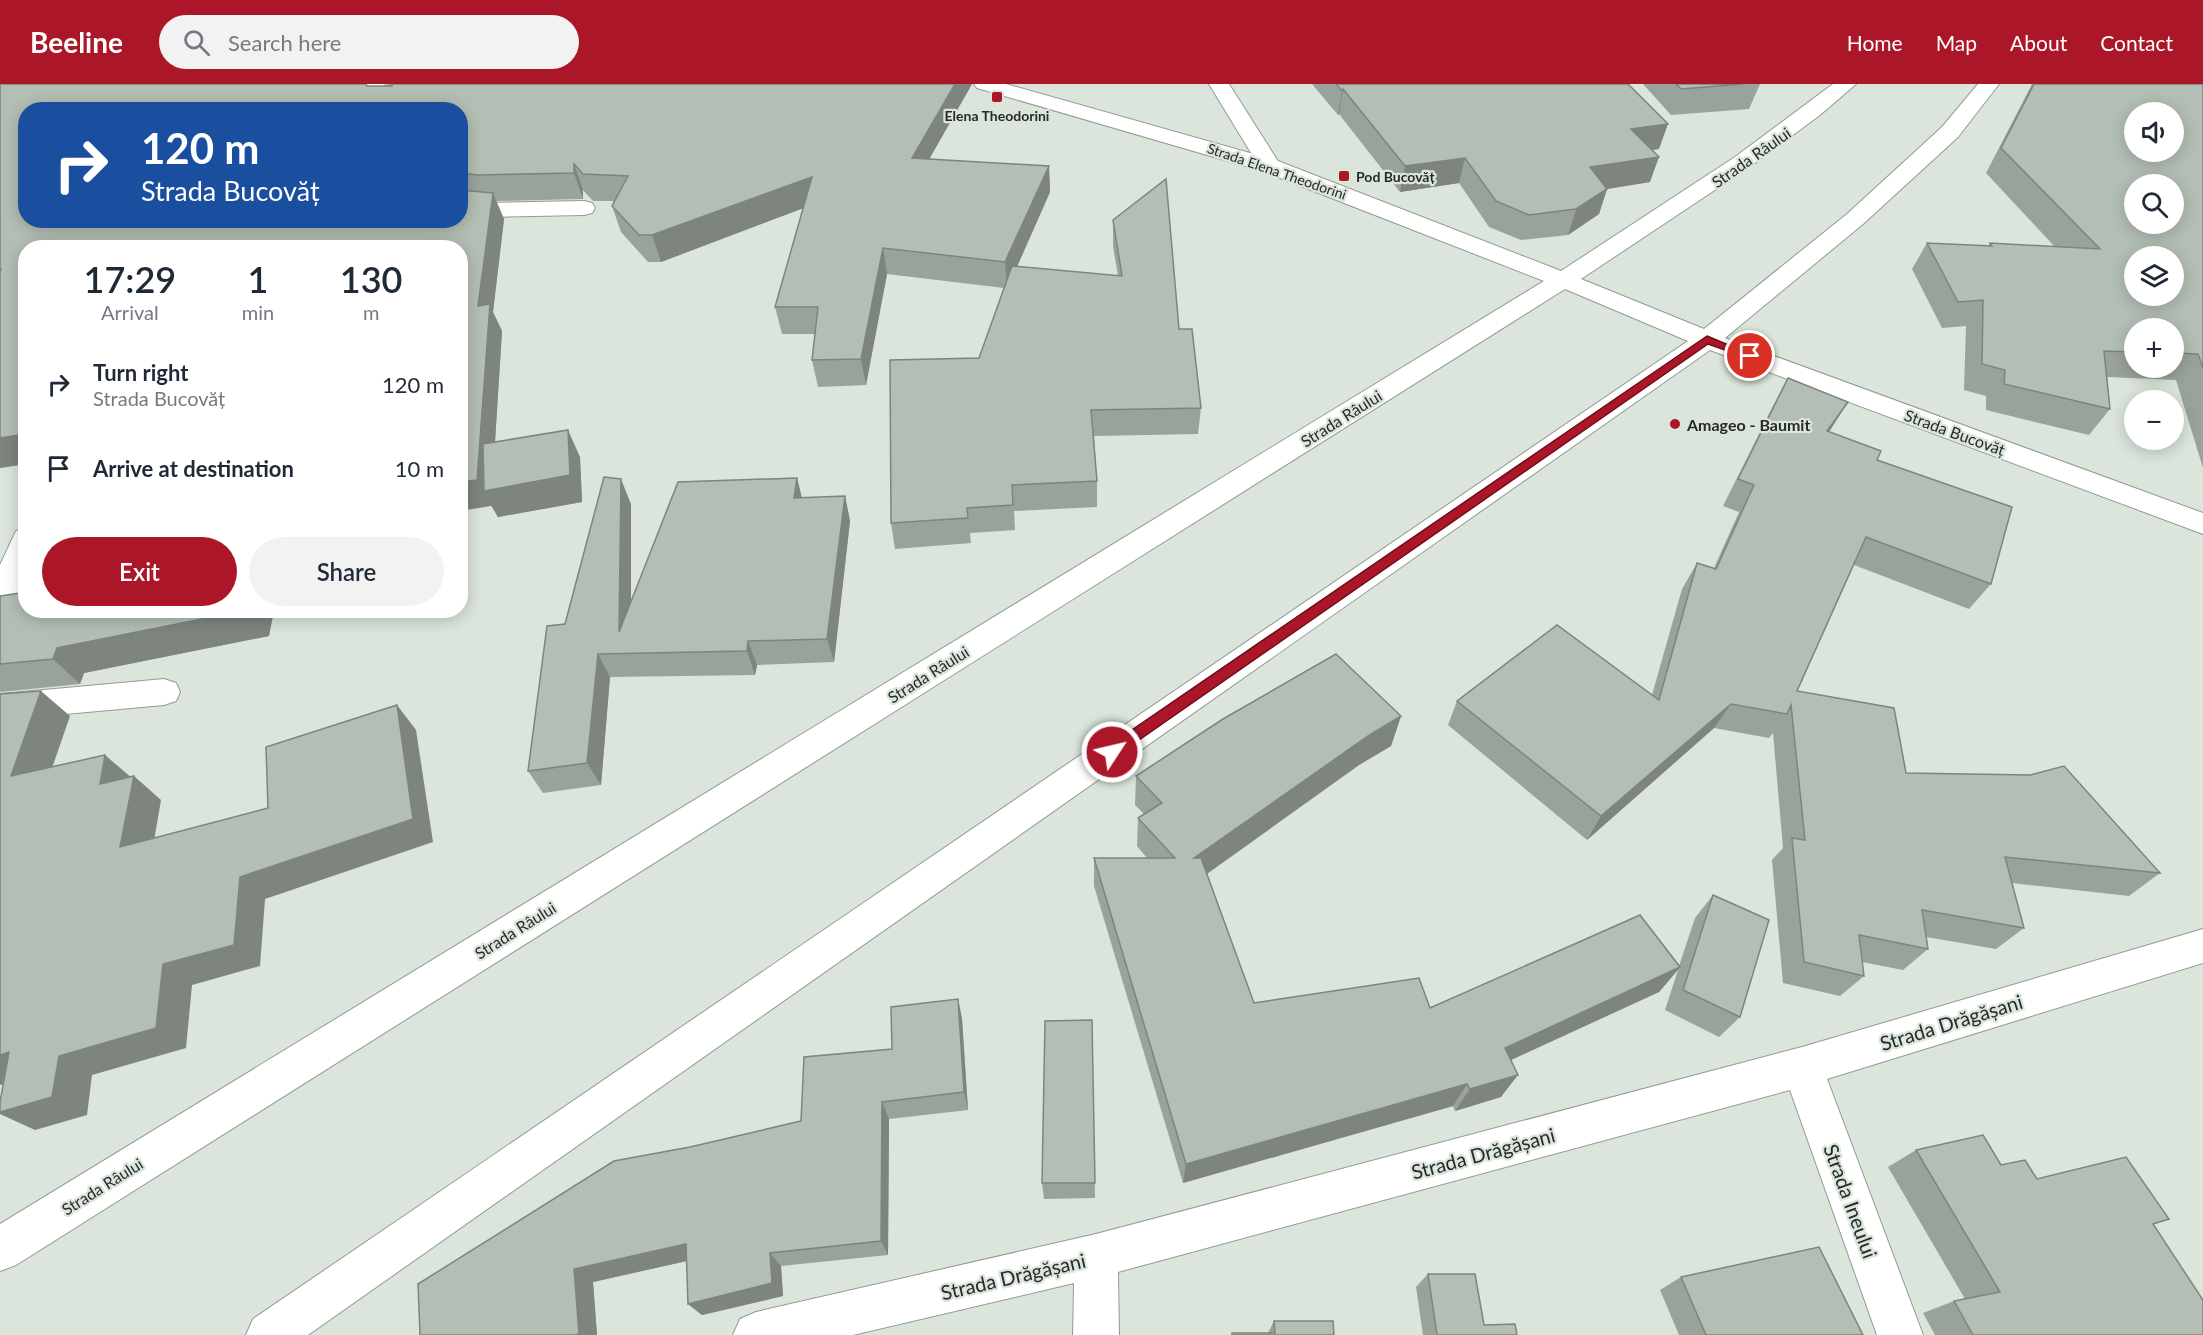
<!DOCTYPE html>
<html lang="en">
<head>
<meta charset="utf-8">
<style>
  body { margin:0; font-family:Lato,sans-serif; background:#f2f2f3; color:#1f2937; height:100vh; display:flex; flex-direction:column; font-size:22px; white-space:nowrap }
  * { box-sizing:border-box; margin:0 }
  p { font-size:20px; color:#747a83 }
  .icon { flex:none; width:33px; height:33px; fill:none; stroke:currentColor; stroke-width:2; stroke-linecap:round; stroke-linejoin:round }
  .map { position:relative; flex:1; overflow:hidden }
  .side { position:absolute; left:18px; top:156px; width:450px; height:378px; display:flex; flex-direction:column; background:#fff; border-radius:24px; box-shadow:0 3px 15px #0003 }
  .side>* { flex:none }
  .top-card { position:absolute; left:18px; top:18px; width:450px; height:126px; border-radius:24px; box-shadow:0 3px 15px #0003; background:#1a4fa0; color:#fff; overflow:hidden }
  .fabs { position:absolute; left:2124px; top:18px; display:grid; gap:12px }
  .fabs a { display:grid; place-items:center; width:60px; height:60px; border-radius:50%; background:#fff; box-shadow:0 3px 15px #0003; font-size:30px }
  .pin { position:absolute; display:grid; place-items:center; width:51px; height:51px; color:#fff; margin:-26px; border:3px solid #fff; border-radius:50%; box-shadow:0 2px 6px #0007 }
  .me { position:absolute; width:66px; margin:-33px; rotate:55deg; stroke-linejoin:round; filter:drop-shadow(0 0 4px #0008) }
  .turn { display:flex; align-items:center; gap:21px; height:126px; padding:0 24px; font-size:27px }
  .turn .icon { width:78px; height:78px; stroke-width:2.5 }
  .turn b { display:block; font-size:42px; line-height:51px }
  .eta { display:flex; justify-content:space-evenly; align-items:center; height:102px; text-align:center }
  .eta b { font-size:36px; font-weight:600; line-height:42px }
  .primary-button { display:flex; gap:12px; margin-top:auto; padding:12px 24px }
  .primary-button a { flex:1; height:69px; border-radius:36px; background:#ab1628; color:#fff; font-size:24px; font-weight:600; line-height:69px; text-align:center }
  .primary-button a+a { background:#f2f2f3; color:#1f2937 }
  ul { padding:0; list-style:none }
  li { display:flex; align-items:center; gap:18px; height:84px; padding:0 24px }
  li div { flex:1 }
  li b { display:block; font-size:22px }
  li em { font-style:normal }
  header { display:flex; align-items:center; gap:36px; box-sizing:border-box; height:84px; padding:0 30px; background:#ab1628; color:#fff }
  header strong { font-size:28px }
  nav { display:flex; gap:33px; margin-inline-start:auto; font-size:21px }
  .search { width:420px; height:54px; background:#f2f2f3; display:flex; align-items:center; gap:15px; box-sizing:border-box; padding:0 21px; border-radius:33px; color:#747a83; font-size:22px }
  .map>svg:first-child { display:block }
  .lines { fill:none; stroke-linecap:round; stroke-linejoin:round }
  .minor-casing { stroke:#929b92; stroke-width:2 }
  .major-casing { stroke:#929b92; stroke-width:2 }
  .minor { fill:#fff; fill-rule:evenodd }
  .major { fill:#fff; fill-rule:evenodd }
  .wall { fill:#9aa39b; fill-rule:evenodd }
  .shaded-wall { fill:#7d857e }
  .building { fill:#b3beb4; stroke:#7d857e; stroke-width:1.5; fill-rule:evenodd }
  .route { fill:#ab1628; stroke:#6f0e1a; stroke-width:1.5 }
  .poi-dot { fill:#ab1628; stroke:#dbe5db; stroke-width:2 }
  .labels { text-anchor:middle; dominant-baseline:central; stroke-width:4.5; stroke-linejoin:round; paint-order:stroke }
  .far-poi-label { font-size:14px; font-weight:bold; fill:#272b27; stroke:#dbe5db }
  .far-street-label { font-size:14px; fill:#272b27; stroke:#dbe5db }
  .street-label { font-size:16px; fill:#272b27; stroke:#dbe5db }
  .poi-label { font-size:16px; font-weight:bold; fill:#272b27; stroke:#dbe5db; text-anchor:start }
  .near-street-label { font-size:20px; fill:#272b27; stroke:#dbe5db }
</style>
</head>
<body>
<header>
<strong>Beeline</strong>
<div class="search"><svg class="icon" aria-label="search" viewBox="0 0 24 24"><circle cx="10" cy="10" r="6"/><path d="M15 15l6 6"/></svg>Search here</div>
<nav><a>Home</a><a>Map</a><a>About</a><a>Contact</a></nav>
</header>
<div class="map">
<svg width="2203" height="1251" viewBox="0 0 2203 1251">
  <rect width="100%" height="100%" fill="#dbe5db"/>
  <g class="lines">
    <defs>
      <g id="minor">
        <path d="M364 0H384L402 26H381Z"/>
        <path d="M1209 0H1229L1281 82 1278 87 1270 89 1262 87Z"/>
        <path d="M460 115 489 119 584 117 592 119 595 124 592 129 584 131 489 133 460 129Z"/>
        <path d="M26 444V493L11 527 0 531V481L16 447Z"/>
        <path d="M164 595 176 599 180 608 176 617 164 621 0 636V610Z"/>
        <path d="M2203 845V879L1827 995 1923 1251H1877L1790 1006 1118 1188 1119 1251H1073L1074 1199 853 1251H733L740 1235 756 1228 1096 1150 1802 963Z"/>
      </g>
      <path id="major" d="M974 0H1006L1278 77 1561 187 1735 73 1833 0H1856L1820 31 1751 82 1581 195 1704 245 1847 130 1942 43 1978 0H1999L1958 53 1863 140 1725 254 2203 429V450L1710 266 308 1251H246L253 1235 1688 257 1565 205 16 1181 0 1187V1140L1544 197 1262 87 977 4Z"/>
    </defs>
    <use href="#minor" class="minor-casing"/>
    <use href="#major" class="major-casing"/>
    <use href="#minor" class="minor"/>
    <use href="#major" class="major"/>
  </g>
  <g class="wall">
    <path d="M0 0 388 2 387 0H972L929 75 1049 82 1050 108 1017 183 1118 192 1113 162V136L1179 245 1201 324 1198 350 1094 352 1097 397V423L1014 427 1015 446 970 449 971 459 895 465 891 439 979 274 1004 204 887 190 866 301 818 303 812 276 815 250H782L775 223 803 124 661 178H648L621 148 612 122 615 117H593L583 106V115L496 117 504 135 493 228 502 247 495 358 580 373 582 418 498 433 491 421V422L460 164 26 380 0 384ZM26 26H460V136H26Z"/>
    <path d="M1312 0H1628L1659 65 1652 66 1650 98 1607 105 1599 130 1568 151 1521 156 1489 143 1459 99 1400 108 1339 30 1338 31Z"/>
    <path d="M1643 0H1760L1749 25 1671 31Z"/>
    <path d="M2032 0H2203V384L2176 296 2107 293 2110 325 2089 351 1986 326V312L1964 306 1966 242 1942 244 1912 185 1927 159 1988 162 1990 159 2055 163 1986 89ZM2134 244H2174V284H2134Z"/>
    <path d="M1788 294 1829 348 1877 376 1991 500 1969 525 1854 481 1797 607 1906 689 2160 789 2129 812 2012 799 2024 844 1996 865 1926 853 1928 865 1903 886 1862 878 1864 892 1840 912 1783 899 1772 776 1783 764 1773 649 1769 654 1714 644 1587 756 1448 641 1457 617 1652 611 1682 505 1697 479 1714 484 1739 428 1723 422 1774 320Z"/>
    <path d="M797 394 802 414 845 412 850 437 834 578 757 581 755 591 610 593 601 701 543 709 528 687 565 540 631 420V518Z"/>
    <path d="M0 512 26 526H274L269 552 84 589 80 600 0 608Z"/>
    <path d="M1401 632 1391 662 1359 681 1207 790 1254 919 1430 924 1679 882 1695 834 1713 811 1740 933 1719 953 1665 926 1678 886 1659 908 1511 976 1501 1013 1455 1027 1453 1022 1183 1099 1094 802V774H1147L1137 762 1138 734 1144 730 1135 721 1136 692Z"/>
    <path d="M958 915 962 935 968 1026 889 1035 888 1171 781 1182 783 1212 702 1231 688 1220 687 1177 593 1198 597 1251H420L690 1063 801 1037 892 965Z"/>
    <path d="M1092 936 1095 1114 1044 1115 1042 1099Z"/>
    <path d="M1916 1066 2001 1081 2154 1141 2203 1251H1935L1923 1229 1954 1217 1965 1215 1888 1083Z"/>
    <path d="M1428 1190 1484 1241 1517 1251H1423L1416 1203Z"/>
    <path d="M1681 1193 1863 1251H1679L1660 1206Z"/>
    <path d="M1274 1237 1334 1251 1268 1249Z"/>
  </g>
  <g class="shaded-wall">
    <path d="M955 0H972L915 100 912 74Z"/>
    <path d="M1343 5 1339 30 1338 31 1342 7Z"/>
    <path d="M1668 40 1659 65 1622 70 1631 45Z"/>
    <path d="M1659 73 1650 98 1607 105 1599 130 1568 151 1590 83Z"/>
    <path d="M1465 74 1459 99 1400 108 1405 82Z"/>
    <path d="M574 80 583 106V115L574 89Z"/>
    <path d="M1049 82 1050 108 1007 205 1005 178Z"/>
    <path d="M812 93 817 119 661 178 652 151Z"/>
    <path d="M493 109 504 135 493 228 502 247 492 405 568 346 580 373 582 418 498 433 491 421V422L460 427V398L478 222Z"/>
    <path d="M107 136H136L126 164 107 139Z"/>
    <path d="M883 164 887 190 866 301 861 275Z"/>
    <path d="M1848 318 1831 345 1811 374 1827 347Z"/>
    <path d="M26 350V380L0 384V354Z"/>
    <path d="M797 394 803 419 794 414Z"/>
    <path d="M621 395 631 420V569L619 548Z"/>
    <path d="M845 412 850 437 834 578 827 555Z"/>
    <path d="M247 526H274L269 552 84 589 80 600 53 575 57 564Z"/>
    <path d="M748 557 757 581 755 591 747 567Z"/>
    <path d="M598 570 610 593 601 701 587 679Z"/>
    <path d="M41 607 70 632 41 716 11 692Z"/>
    <path d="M1731 620 1714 644 1587 756 1601 732Z"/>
    <path d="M397 621 416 646 433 758 265 815 260 882 192 901 186 964 92 991 87 1031 35 1046 0 1030V1028L59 972 163 880 240 793Z"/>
    <path d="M1401 632 1391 662 1359 681 1191 801 1194 774 1368 652Z"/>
    <path d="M105 671 133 695 100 700Z"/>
    <path d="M134 692 161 716 149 786 120 763Z"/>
    <path d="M1680 883 1659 908 1489 986 1505 964Z"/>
    <path d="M958 915 962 935 968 1026 964 1008Z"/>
    <path d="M9 968 45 987 0 1001V971Z"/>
    <path d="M1518 991 1501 1013 1455 1027 1470 1005Z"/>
    <path d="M1467 1000 1453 1022 1183 1099 1186 1080Z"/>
    <path d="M882 1018 889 1035 888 1171 881 1157Z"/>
    <path d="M686 1160 700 1174 593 1198 597 1251H574V1185Z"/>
    <path d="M770 1169 781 1182 783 1212 702 1231 688 1220Z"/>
  </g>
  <g class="building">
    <path d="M0 0H366L367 2H392V0H955L912 74 1049 82 1005 178 883 164 861 275 812 276 818 223H775L812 93 652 151H639L612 122 628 92 583 90 574 80V89L478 91 460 89V26H26V136H107V139H134L135 136H460V106L493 109 478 222 490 220 477 396 460 398V164H26V350L0 354V188L1 185H0Z"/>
    <path d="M1336 0H1628L1668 40 1631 45 1659 73 1590 83 1607 105 1576 125 1529 131 1496 117 1465 74 1405 82 1343 5 1342 7Z"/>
    <path d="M1676 0H1743L1681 5Z"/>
    <path d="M2034 0H2203V284L2198 270 2174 269V244H2134V268L2104 267 2110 325 2004 300 2005 286 1982 280 1983 216 1958 218 1927 159 1992 162 1990 159 2100 165 2001 64ZM2134 28H2174V68H2134ZM2134 100H2174V140H2134ZM2134 172H2174V212H2134Z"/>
    <path d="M1166 95 1179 245H1192L1201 324 1091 326 1097 397 1012 401 1013 421 967 424 968 434 891 439 890 276 979 274 1012 182 1122 192 1113 136Z"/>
    <path d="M1788 294 1848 318 1827 347 1881 367 1877 376 2012 423 1991 500 1866 453 1797 607 1894 624 1906 689 2030 691 2064 682 2160 789 2005 773 2024 844 1922 826 1928 865 1859 851 1864 892 1804 878 1792 754 1805 756 1791 621 1787 630 1731 620 1601 732 1457 617 1557 541 1659 616 1697 479 1716 485 1754 401 1738 395Z"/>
    <path d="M568 346 570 391 484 407 483 360Z"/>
    <path d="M604 393 621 395 619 548 678 398 797 394 794 414 845 412 827 555 748 557 747 567 598 570 587 679 528 687 547 542 565 540Z"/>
    <path d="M26 508V526H247L57 564 53 575 0 580V512Z"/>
    <path d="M1336 570 1401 632 1368 652 1194 774H1201L1254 919 1419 894 1430 924 1640 831 1680 883 1505 964 1518 991 1470 1005 1467 1000 1186 1080 1094 774H1175L1138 734 1162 719 1136 692 1223 635Z"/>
    <path d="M41 607 11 692 105 671 100 700 134 692 120 763 268 724 266 663 397 621 413 735 240 793 234 861 163 880 156 944 59 972 52 1013 0 1028V1018L9 968 0 971V610Z"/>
    <path d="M1713 811 1769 836 1740 933 1683 906Z"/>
    <path d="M958 915 964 1008 882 1018 881 1157 770 1169 772 1199 688 1220 686 1160 574 1185 579 1250 574 1251H420L418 1200 614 1077 690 1063 801 1037 804 973 892 965 891 923Z"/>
    <path d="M1092 936 1095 1099H1042L1045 937Z"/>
    <path d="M1983 1051 2001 1081 2025 1076 2037 1095 2126 1073 2169 1135 2153 1140 2203 1216V1251H1973L1954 1217 2000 1208 1916 1066Z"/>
    <path d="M1819 1163 1863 1251H1706L1681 1193Z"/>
    <path d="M1428 1190H1475L1484 1241 1515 1240 1517 1251H1437Z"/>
    <path d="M1274 1237H1333L1334 1251H1232V1249H1275Z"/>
  </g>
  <path class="route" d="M1707 252 1755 272 1750 275 1708 260 1116 672H1107L1104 668 1107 663Z"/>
  <g class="poi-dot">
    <rect x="991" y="7" width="12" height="12" rx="3"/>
    <rect x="1338" y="86" width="12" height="12" rx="3"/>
    <circle cx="1675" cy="340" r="6"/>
  </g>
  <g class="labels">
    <g class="far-poi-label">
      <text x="997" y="31">Elena Theodorini</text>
      <text x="1356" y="92" text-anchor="start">Pod Bucovăț</text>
    </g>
    <g class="far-street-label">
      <text transform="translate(1277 87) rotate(19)">Strada Elena Theodorini</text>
    </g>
    <g class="street-label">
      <text transform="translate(1751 73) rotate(-35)">Strada Râului</text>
      <text transform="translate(1341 334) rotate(-32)">Strada Râului</text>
      <text transform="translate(1955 348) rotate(20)">Strada Bucovăț</text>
      <text transform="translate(928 590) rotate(-32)">Strada Râului</text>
      <text transform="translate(515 846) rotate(-32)">Strada Râului</text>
      <text transform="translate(102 1102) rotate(-32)">Strada Râului</text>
    </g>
    <g class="poi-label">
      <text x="1687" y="340">Amageo - Baumit</text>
    </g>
    <g class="near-street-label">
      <text transform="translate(1951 938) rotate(-17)">Strada Drăgășani</text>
      <text transform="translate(1483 1069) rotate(-15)">Strada Drăgășani</text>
      <text transform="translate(1851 1117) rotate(70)">Strada Ineului</text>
      <text transform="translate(1013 1192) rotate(-13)">Strada Drăgășani</text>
    </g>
  </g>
</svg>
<div class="fabs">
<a><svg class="icon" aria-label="sound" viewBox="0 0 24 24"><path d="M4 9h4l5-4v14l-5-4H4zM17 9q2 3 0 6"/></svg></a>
<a><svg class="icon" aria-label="search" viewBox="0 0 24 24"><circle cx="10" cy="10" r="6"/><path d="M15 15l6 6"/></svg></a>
<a><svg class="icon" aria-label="layers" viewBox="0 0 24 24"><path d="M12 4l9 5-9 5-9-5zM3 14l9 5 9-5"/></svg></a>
<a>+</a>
<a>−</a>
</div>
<div class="pin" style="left:1750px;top:272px;background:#d93025"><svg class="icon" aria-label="arrive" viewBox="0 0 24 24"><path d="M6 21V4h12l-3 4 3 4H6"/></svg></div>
<svg class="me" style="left:1112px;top:668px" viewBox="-20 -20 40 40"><circle r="17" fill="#ab1628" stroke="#fff" stroke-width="3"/><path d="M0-11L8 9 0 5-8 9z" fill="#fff"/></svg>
<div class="top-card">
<div class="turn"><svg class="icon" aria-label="right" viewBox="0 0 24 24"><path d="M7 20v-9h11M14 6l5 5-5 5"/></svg><div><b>120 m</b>Strada Bucovăț</div></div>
</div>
<section class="side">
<div class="eta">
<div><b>17:29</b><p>Arrival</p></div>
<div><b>1</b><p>min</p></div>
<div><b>130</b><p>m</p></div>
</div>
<ul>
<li><svg class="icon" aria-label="right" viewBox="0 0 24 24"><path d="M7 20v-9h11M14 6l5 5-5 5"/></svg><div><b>Turn right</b><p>Strada Bucovăț</p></div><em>120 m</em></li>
<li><svg class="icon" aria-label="arrive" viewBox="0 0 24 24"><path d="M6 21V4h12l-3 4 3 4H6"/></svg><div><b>Arrive at destination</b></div><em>10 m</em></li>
</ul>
<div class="primary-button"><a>Exit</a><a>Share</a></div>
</section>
</div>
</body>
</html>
